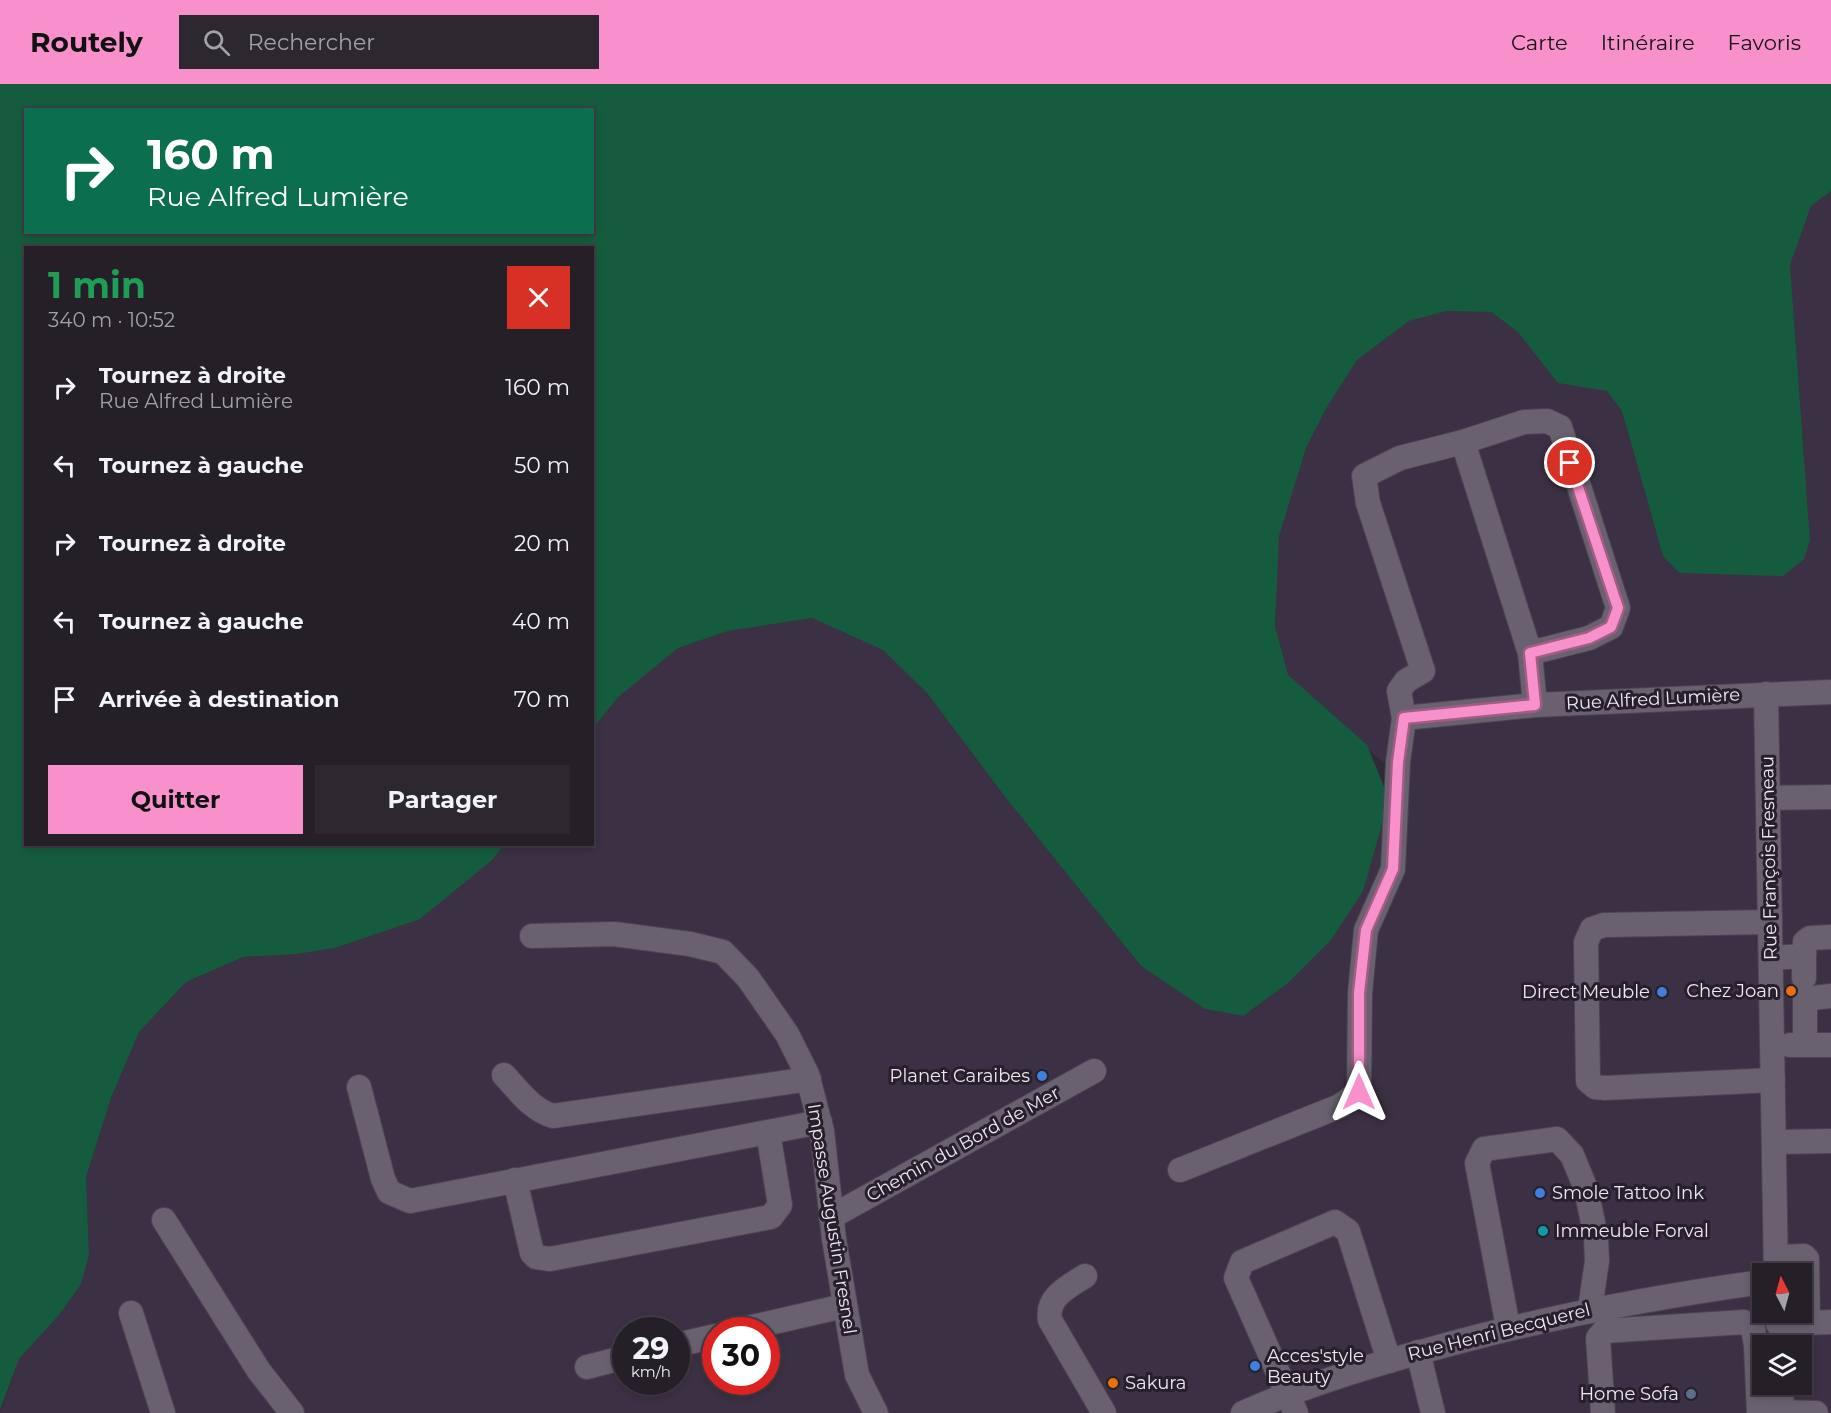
<!DOCTYPE html>
<html lang="fr">
<head>
<meta charset="utf-8">
<style>
  body { margin:0; font-family:Montserrat,sans-serif; background:#2d2730; color:#f1f3f6; height:100vh; display:flex; flex-direction:column; font-size:22px; white-space:nowrap }
  * { box-sizing:border-box; margin:0 }
  p { font-size:20px; color:#a3a2a8 }
  .icon { flex:none; width:33px; height:33px; fill:none; stroke:currentColor; stroke-width:2; stroke-linecap:round; stroke-linejoin:round }
  .map { position:relative; flex:1; overflow:hidden }
  .sheet { position:absolute; left:24px; top:162px; width:570px; height:600px; display:flex; flex-direction:column; background:#251f28; border-radius:0px; box-shadow:0 3px 9px #0003,0 0 0 2px #423d45 }
  .sheet>* { flex:none }
  .top-card { position:absolute; left:24px; top:24px; width:570px; height:126px; border-radius:0px; box-shadow:0 3px 9px #0003,0 0 0 2px #423d45; background:#0b6e4f; color:#fff; overflow:hidden }
  .needle { width:39px; rotate:354deg }
  .controls { position:absolute; left:1752px; top:1179px; display:grid; gap:12px }
  .controls a { display:grid; place-items:center; width:60px; height:60px; border-radius:0px; background:#251f28; box-shadow:0 3px 9px #0003,0 0 0 2px #423d45; font-size:30px }
  .speed { position:absolute; left:612px; top:1233px; display:flex; gap:12px; font-size:30px; font-weight:700; text-align:center }
  .speed>* { display:grid; place-content:center; width:78px; height:78px; border-radius:50%; background:#251f28; box-shadow:0 3px 9px #0003,0 0 0 2px #423d45; line-height:1 }
  .speed small { font-size:15px; font-weight:400 }
  .speed .limit { border:9px solid #d22; background:#fff; color:#111 }
  .pin { position:absolute; display:grid; place-items:center; width:51px; height:51px; color:#fff; margin:-26px; border:3px solid #fff; border-radius:50%; box-shadow:0 2px 6px #0007 }
  .me { position:absolute; width:66px; margin:-33px; rotate:0deg; stroke-linejoin:round; filter:drop-shadow(0 0 4px #0008) }
  .turn { display:flex; align-items:center; gap:21px; height:126px; padding:0 24px; font-size:27px }
  .turn .icon { width:78px; height:78px; stroke-width:2.5 }
  .turn b { display:block; font-size:42px; line-height:51px }
  .round { display:grid; place-items:center; flex:none; width:63px; height:63px; border-radius:0px; background:#2d2730 }
  .overview { display:flex; align-items:center; justify-content:space-between; height:102px; padding:0 24px }
  h1 { font-size:36px; font-weight:700; line-height:45px; color:#1e9e55 }
  .primary-button { display:flex; gap:12px; margin-top:auto; padding:12px 24px }
  .primary-button a { flex:1; height:69px; border-radius:0px; background:#f890cb; color:#111; font-size:24px; font-weight:700; line-height:69px; text-align:center }
  .primary-button a+a { background:#2d2730; color:#f1f3f6 }
  ul { padding:0; list-style:none }
  li { display:flex; align-items:center; gap:18px; height:78px; padding:0 24px }
  li div { flex:1 }
  li b { display:block; font-size:22px }
  li em { font-style:normal }
  header { display:flex; align-items:center; gap:36px; box-sizing:border-box; height:84px; padding:0 30px; background:#f890cb; color:#111 }
  header strong { font-size:28px }
  nav { display:flex; gap:33px; margin-inline-start:auto; font-size:21px }
  .search { width:420px; height:54px; background:#2d2730; display:flex; align-items:center; gap:15px; box-sizing:border-box; padding:0 21px; border-radius:0px; color:#a3a2a8; font-size:22px }
  .map>svg:first-child { display:block }
  .built { fill:#3c3144; fill-rule:evenodd }
  .green { fill:#155c3e; fill-rule:evenodd }
  .lines { fill:none; stroke-linecap:round; stroke-linejoin:round }
  .minor-casing { stroke:#4c4550; stroke-width:26 }
  .minor { stroke:#696170; stroke-width:24 }
  .route-casing { stroke:#a15e84; stroke-width:15 }
  .route { stroke:#f890cb; stroke-width:10 }
  .food-dot { fill:#e8710a; stroke:#27202c; stroke-width:2 }
  .shop-dot { fill:#3f7fe0; stroke:#27202c; stroke-width:2 }
  .culture-dot { fill:#0f9aa8; stroke:#27202c; stroke-width:2 }
  .service-dot { fill:#5c6f8a; stroke:#27202c; stroke-width:2 }
  .labels { text-anchor:middle; dominant-baseline:central; stroke-width:6; stroke-linejoin:round; paint-order:stroke }
  .street-label { font-size:18px; fill:#ece8f0; stroke:#27202c }
  .poi-label { font-size:18px; fill:#ece8f0; stroke:#27202c; text-anchor:end }
</style>
</head>
<body>
<header>
<strong>Routely</strong>
<div class="search"><svg class="icon" aria-label="search" viewBox="0 0 24 24"><circle cx="10" cy="10" r="6"/><path d="M15 15l6 6"/></svg>Rechercher</div>
<nav><a>Carte</a><a>Itinéraire</a><a>Favoris</a></nav>
</header>
<div class="map">
<svg width="1831" height="1329" viewBox="0 0 1831 1329">
  <rect width="100%" height="100%" fill="#312936"/>
  <path class="built" d="M1831 107V1329H0L19 1275 59 1231 89 1170 86 1093 111 1014 139 948 186 898 243 873 296 870 492 776 504 761 592 760 593 644 617 613 678 564 728 547 812 534 883 566 927 609 1006 714 1141 882 1205 925 1243 932 1287 900 1389 716 1386 681 1287 591 1275 542 1278 452 1306 364 1327 323 1357 276 1409 237 1446 227 1491 228 1518 248 1537 271 1584 302 1607 307 1622 327 1663 472 1810 456 1790 181 1811 122ZM1762 1190H1802V1228H1762ZM626 1246H676V1298H626ZM716 1246H766V1298H716ZM1762 1262H1802V1300H1762Z"/>
  <path class="green" d="M0 0H1831V107L1811 122 1790 181 1810 456 1804 475 1783 492 1680 489 1663 472 1622 327 1607 307 1558 299 1518 248 1491 228 1446 227 1409 237 1357 276 1327 323 1306 364 1279 452 1275 542 1288 591 1367 661 1389 715 1363 807 1331 856 1287 900 1243 932 1205 925 1141 882 1006 714 927 609 883 566 812 534 728 547 678 564 618 613 593 644 592 164H26V760L504 761 492 776 420 835 334 864 296 870 243 873 186 898 139 948 111 1014 86 1093 89 1170 81 1200 59 1231 19 1275 0 1326ZM26 26H592V148H26Z"/>
  <g class="lines">
    <defs>
      <g id="minor">
        <path d="M1463 358 1530 569 1535 621"/>
        <path d="M1766 610 1776 1190"/>
        <path d="M1404 634 1399 607 1406 597 1423 587 1368 419 1364 392 1400 374 1463 358 1524 338 1547 337 1560 343 1618 524 1611 543 1589 554 1530 569"/>
        <path d="M1768 714 1831 713"/>
        <path d="M1770 838 1604 841 1592 845 1586 858 1588 997 1595 1003 1605 1004 1773 996"/>
        <path d="M532 852 614 850 690 860 723 868 748 894 787 950 807 990 822 1047 834 1155 857 1291 876 1329"/>
        <path d="M1804 872V894"/>
        <path d="M1771 874 1804 872 1805 858 1810 854 1831 853"/>
        <path d="M1790 961H1831"/>
        <path d="M1805 961V915L1831 912"/>
        <path d="M504 991C518 1006 532 1026 553 1032L809 995"/>
        <path d="M359 1003 383 1095 389 1108 410 1117 820 1038"/>
        <path d="M1774 1058 1831 1057"/>
        <path d="M1180 1086 1340 1022 1359 1008 1360 909 1366 846 1393 785 1398 678 1404 634 1535 621 1831 608"/>
        <path d="M515 1096 532 1169 536 1173 550 1175 771 1133 780 1121 768 1048"/>
        <path d="M831 1133 1094 987"/>
        <path d="M164 1136 259 1287 292 1329"/>
        <path d="M1776 1173 1804 1172 1807 1175 1808 1239"/>
        <path d="M1085 1192C1068 1203 1046 1213 1050 1236L1104 1329"/>
        <path d="M131 1229 163 1329"/>
        <path d="M1778 1240 1831 1238"/>
        <path d="M1508 1243 1477 1079 1484 1065 1557 1055 1572 1071 1586 1105 1596 1153 1597 1177 1590 1225"/>
        <path d="M739 1246 844 1222"/>
        <path d="M676 1261 716 1252"/>
        <path d="M1756 1262 1759 1329"/>
        <path d="M1418 1268 1433 1329"/>
        <path d="M587 1283 626 1273"/>
        <path d="M1781 1300 1782 1329"/>
        <path d="M1782 1328 1816 1329"/>
        <path d="M1243 1329C1303 1302 1365 1283 1428 1266 1541 1234 1646 1214 1762 1198"/>
        <path d="M1296 1329 1236 1194 1242 1178 1335 1138 1348 1147 1389 1277"/>
        <path d="M1603 1329 1598 1254 1604 1247 1744 1238 1753 1244 1756 1262H1762"/>
      </g>
    </defs>
    <use href="#minor" class="minor-casing"/>
    <use href="#minor" class="minor"/>
  </g>
  <g class="lines">
    <defs>
      <path id="route" d="M1359 1008V909L1366 846 1393 785 1398 678 1404 634 1535 621 1530 569 1589 554 1611 543 1618 524 1570 379"/>
    </defs>
    <use href="#route" class="route-casing"/>
    <use href="#route" class="route"/>
  </g>
  <g class="food-dot">
    <circle cx="1791" cy="907" r="6"/>
    <circle cx="1113" cy="1299" r="6"/>
  </g>
  <g class="shop-dot">
    <circle cx="1662" cy="908" r="6"/>
    <circle cx="1042" cy="992" r="6"/>
    <circle cx="1540" cy="1109" r="6"/>
    <circle cx="1255" cy="1282" r="6"/>
  </g>
  <circle class="culture-dot" cx="1543" cy="1147" r="6"/>
  <circle class="service-dot" cx="1691" cy="1310" r="6"/>
  <g class="labels">
    <g class="street-label">
      <text transform="translate(1653 615) rotate(-3)">Rue Alfred Lumière</text>
      <text transform="translate(1769 774) rotate(-91)">Rue François Fresneau</text>
      <text transform="translate(963 1060) rotate(-29)">Chemin du Bord de Mer</text>
      <text transform="translate(832 1135) rotate(81)">Impasse Augustin Fresnel</text>
      <text transform="translate(1499 1248) rotate(-14)">Rue Henri Becquerel</text>
    </g>
    <g class="poi-label">
      <text x="1779" y="907">Chez Joan</text>
      <text x="1650" y="908">Direct Meuble</text>
      <text x="1030" y="992">Planet Caraibes</text>
      <text x="1552" y="1109" text-anchor="start">Smole Tattoo Ink</text>
      <text x="1555" y="1147" text-anchor="start">Immeuble Forval</text>
      <text x="1267" y="1272" text-anchor="start">Acces'style<tspan x="1267" dy="21">Beauty</tspan></text>
      <text x="1125" y="1299" text-anchor="start">Sakura</text>
      <text x="1679" y="1310">Home Sofa</text>
    </g>
  </g>
</svg>
<div class="controls">
<a><svg class="needle" viewBox="-14 -14 28 28"><path d="M0-13l5 13h-10z" fill="#e53935"/><path d="M0 13l5-13h-10z" fill="#a3a2a8"/></svg></a>
<a><svg class="icon" aria-label="layers" viewBox="0 0 24 24"><path d="M12 4l9 5-9 5-9-5zM3 14l9 5 9-5"/></svg></a>
</div>
<div class="speed"><div>29<small>km/h</small></div><div class="limit">30</div></div>
<div class="pin" style="left:1570px;top:379px;background:#d93025"><svg class="icon" aria-label="arrive" viewBox="0 0 24 24"><path d="M6 21V4h12l-3 4 3 4H6"/></svg></div>
<svg class="me" style="left:1359px;top:1008px" viewBox="-20 -20 40 40"><path d="M0-17L14 15 0 8-14 15z" fill="#f890cb" stroke="#fff" stroke-width="4"/></svg>
<div class="top-card">
<div class="turn"><svg class="icon" aria-label="right" viewBox="0 0 24 24"><path d="M7 20v-9h11M14 6l5 5-5 5"/></svg><div><b>160 m</b>Rue Alfred Lumière</div></div>
</div>
<section class="sheet">
<div class="overview"><div><h1>1 min</h1><p>340 m · 10:52</p></div><a class="round" style="background:#d93025;color:#fff"><svg class="icon" aria-label="close" viewBox="0 0 24 24"><path d="M6 6l12 12M18 6L6 18"/></svg></a></div>
<ul>
<li><svg class="icon" aria-label="right" viewBox="0 0 24 24"><path d="M7 20v-9h11M14 6l5 5-5 5"/></svg><div><b>Tournez à droite</b><p>Rue Alfred Lumière</p></div><em>160 m</em></li>
<li><svg class="icon" aria-label="left" viewBox="0 0 24 24"><path d="M17 20v-9H6M10 6l-5 5 5 5"/></svg><div><b>Tournez à gauche</b></div><em>50 m</em></li>
<li><svg class="icon" aria-label="right" viewBox="0 0 24 24"><path d="M7 20v-9h11M14 6l5 5-5 5"/></svg><div><b>Tournez à droite</b></div><em>20 m</em></li>
<li><svg class="icon" aria-label="left" viewBox="0 0 24 24"><path d="M17 20v-9H6M10 6l-5 5 5 5"/></svg><div><b>Tournez à gauche</b></div><em>40 m</em></li>
<li><svg class="icon" aria-label="arrive" viewBox="0 0 24 24"><path d="M6 21V4h12l-3 4 3 4H6"/></svg><div><b>Arrivée à destination</b></div><em>70 m</em></li>
</ul>
<div class="primary-button"><a>Quitter</a><a>Partager</a></div>
</section>
</div>
</body>
</html>
